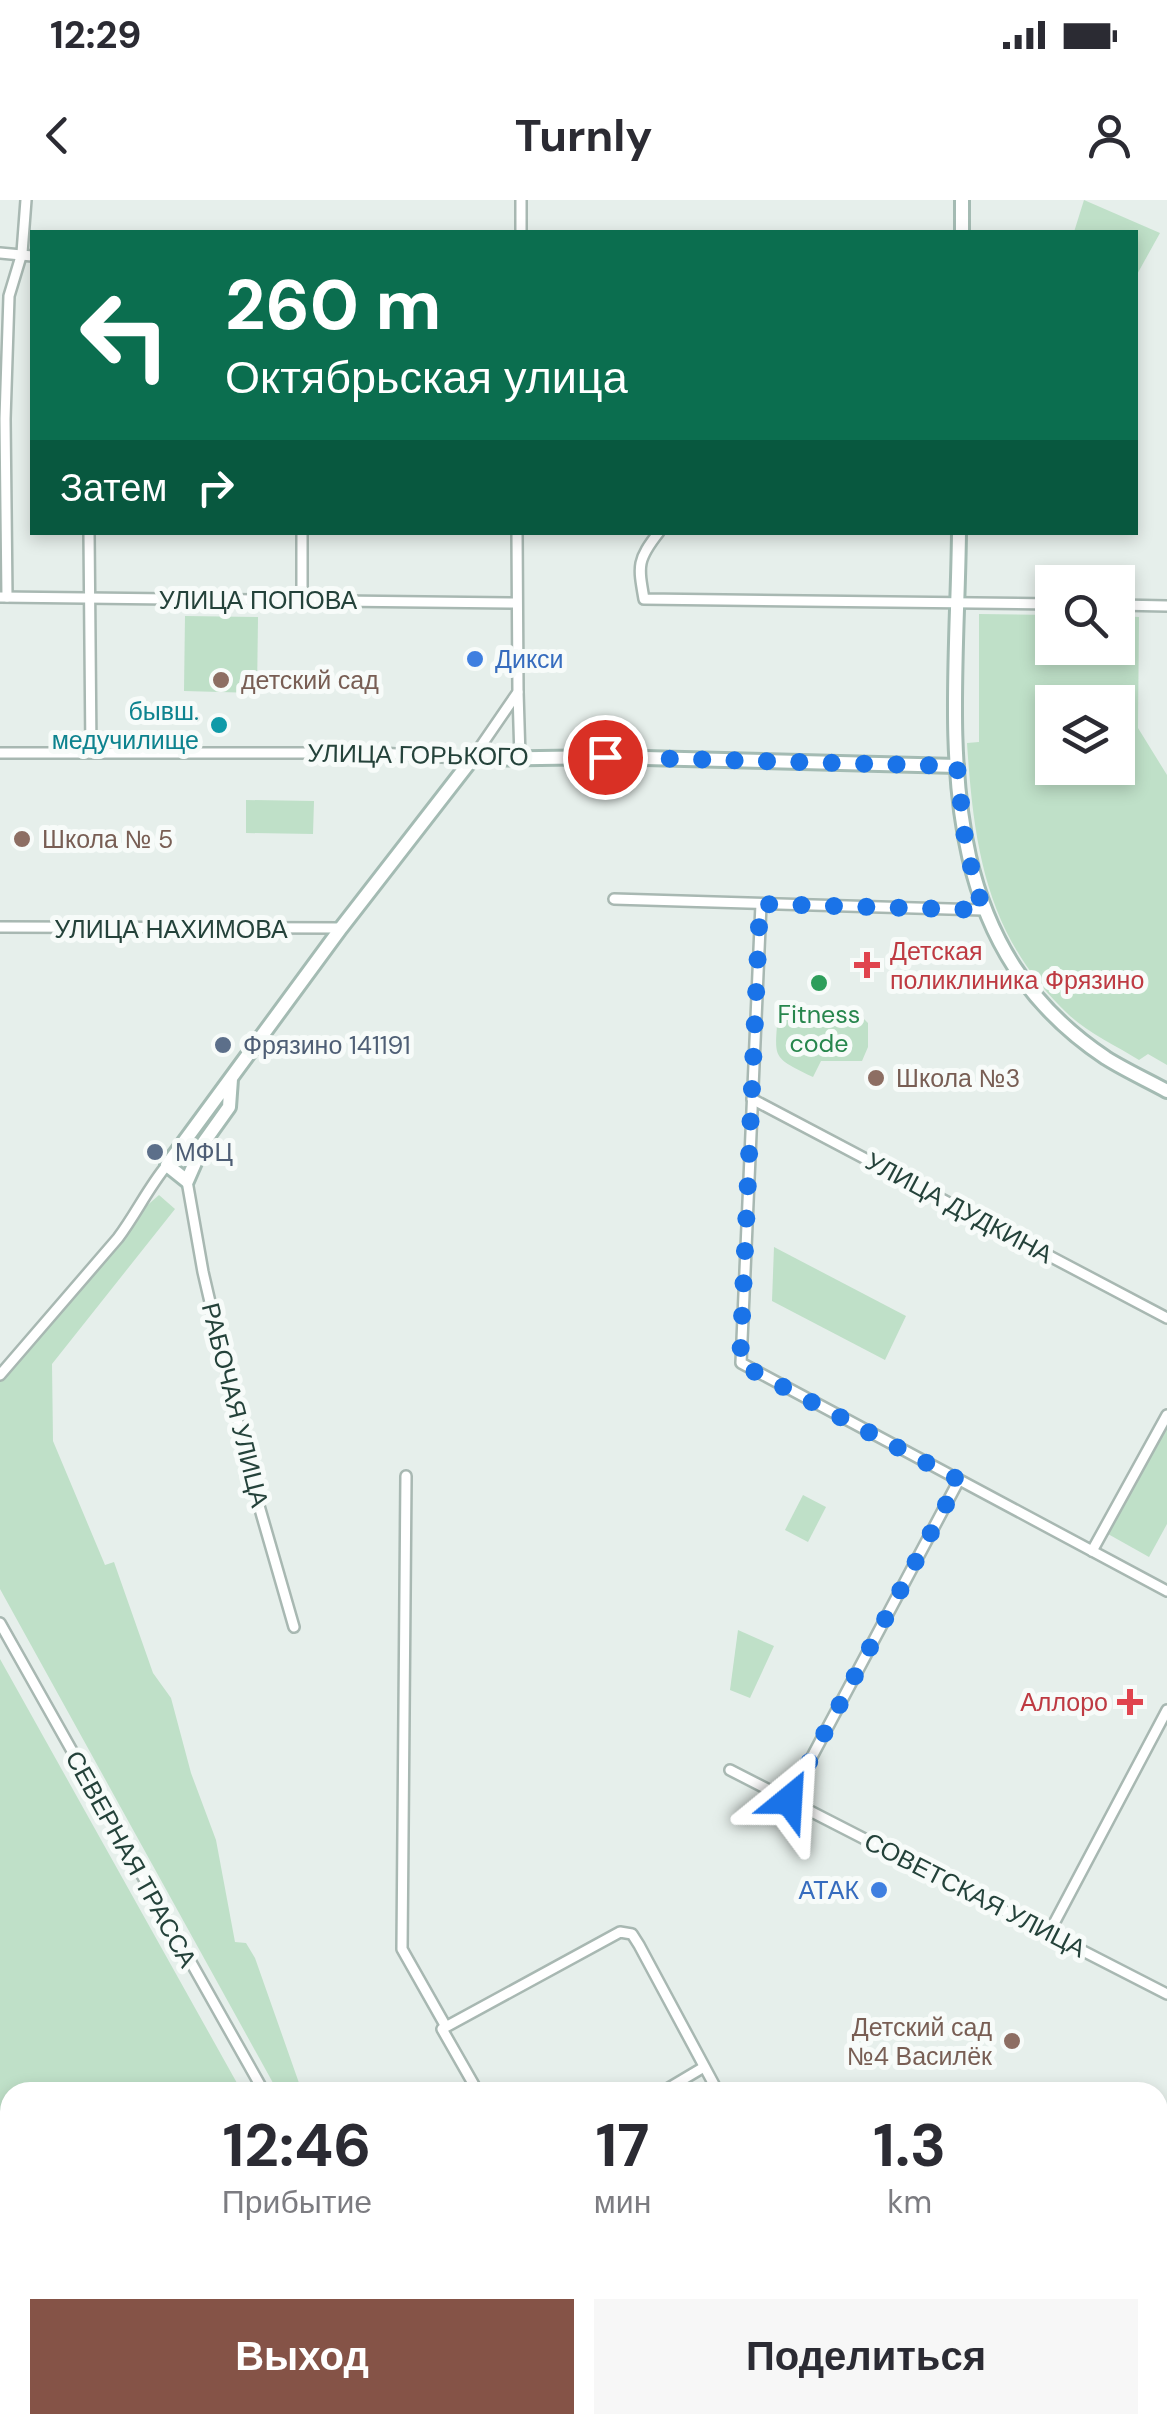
<!DOCTYPE html>
<html lang="ru">
<head>
<meta charset="utf-8">
<style>
  body { margin:0; font-family:"DM Sans",sans-serif; background:#f7f7f7; color:#2b2b33; height:100vh; display:flex; flex-direction:column; font-size:38px; white-space:nowrap }
  * { box-sizing:border-box; margin:0 }
  p { font-size:32px; color:#7c7c81 }
  .icon { flex:none; width:55px; height:55px; fill:none; stroke:currentColor; stroke-width:2; stroke-linecap:round; stroke-linejoin:round }
  .map { position:relative; flex:1; overflow:hidden }
  .side { position:absolute; left:0px; top:1882px; width:1168px; height:352px; display:flex; flex-direction:column; background:#fff; border-radius:30px 30px 0 0; box-shadow:0 5px 15px #0003 }
  .side>* { flex:none }
  .guide { position:absolute; left:30px; top:30px; width:1108px; height:305px; border-radius:0px; box-shadow:0 5px 15px #0003; background:#0b6e4f; color:#fff; overflow:hidden }
  .buttons { position:absolute; left:1035px; top:365px; display:grid; gap:20px }
  .buttons a { display:grid; place-items:center; width:100px; height:100px; border-radius:0px; background:#fff; box-shadow:0 5px 15px #0003; font-size:50px }
  .pin { position:absolute; display:grid; place-items:center; width:85px; height:85px; color:#fff; margin:-42px; border:5px solid #fff; border-radius:50%; box-shadow:0 2px 10px #0007 }
  .me { position:absolute; width:110px; margin:-55px; rotate:27deg; stroke-linejoin:round; filter:drop-shadow(0 0 8px #0008) }
  .turn { display:flex; align-items:center; gap:35px; height:210px; padding:0 30px; font-size:45px }
  .turn .icon { width:130px; height:130px; stroke-width:2.5 }
  .turn b { display:block; font-size:70px; line-height:85px }
  .then { display:flex; align-items:center; height:95px; padding:0 30px; background:#0003; gap:20px; font-size:38px }
  .eta { display:flex; justify-content:space-evenly; align-items:center; height:170px; text-align:center }
  .eta b { font-size:60px; font-weight:700; line-height:70px }
  .button { display:flex; gap:20px; margin-top:auto; padding:20px 30px }
  .button a { flex:1; height:115px; border-radius:0px; background:#855347; color:#fff; font-size:40px; font-weight:700; line-height:115px; text-align:center }
  .button a+a { background:#f7f7f7; color:#2b2b33 }
  .status { display:flex; justify-content:space-between; align-items:center; height:70px; padding:0 50px; background:#fff; direction:ltr }
  .status svg { height:28px; fill:currentColor }
  header { display:flex; justify-content:space-between; align-items:center; height:130px; padding:0 30px; background:#fff; font-size:45px; font-weight:700 }
  .map>svg:first-child { display:block }
  .green { fill:#bfe0c8; fill-rule:evenodd }
  .lines { fill:none; stroke-linecap:round; stroke-linejoin:round }
  .street-casing { stroke:#a8b8b2; stroke-width:14 }
  .secondary-casing { stroke:#a4bbb3; stroke-width:18 }
  .street { stroke:#fff; stroke-width:9 }
  .secondary { stroke:#fff; stroke-width:12 }
  .route { stroke:#1a73e8; stroke-width:18; stroke-dasharray:0 32.4 }
  .shop-dot { fill:#3f7fe0; stroke:#f7fbf9; stroke-width:4 }
  .education-dot { fill:#8d6e63; stroke:#f7fbf9; stroke-width:4 }
  .culture-dot { fill:#0f9aa8; stroke:#f7fbf9; stroke-width:4 }
  .health-dot { fill:#e0444e; stroke:#f7fbf9; stroke-width:4 }
  .leisure-dot { fill:#2e9e5b; stroke:#f7fbf9; stroke-width:4 }
  .service-dot { fill:#5c6f8a; stroke:#f7fbf9; stroke-width:4 }
  .labels { text-anchor:middle; dominant-baseline:central; stroke-width:10; stroke-linejoin:round; paint-order:stroke }
  .street-label { font-size:25px; fill:#24423a; stroke:#f7fbf9 }
  .shop-label { font-size:25px; fill:#366cbe; stroke:#f7fbf9; text-anchor:start }
  .education-label { font-size:25px; fill:#785e54; stroke:#f7fbf9; text-anchor:start }
  .culture-label { font-size:25px; fill:#0d838f; stroke:#f7fbf9; text-anchor:end }
  .health-label { font-size:25px; fill:#be3a42; stroke:#f7fbf9; text-anchor:start }
  .leisure-label { font-size:25px; fill:#27864d; stroke:#f7fbf9 }
  .service-label { font-size:25px; fill:#4e5e75; stroke:#f7fbf9; text-anchor:start }
</style>
</head>
<body>
<div class="status"><b>12:29</b><svg viewBox="0 0 49 12"><path d="M0 12V9h3v3zM5 12V6h3v6zM10 12V3h3v9zM15 12V0h3v12zM26 1h20v11H26zM47 4h2v5h-2z"/></svg></div>
<header><svg class="icon" aria-label="back" viewBox="0 0 24 24"><path d="M15 5l-7 7 7 7"/></svg>Turnly<svg class="icon" aria-label="person" viewBox="0 0 24 24"><circle cx="12" cy="8" r="4"/><path d="M4 21q1-7 8-7t8 7"/></svg></header>
<div class="map">
<svg width="1167" height="2233" viewBox="0 0 1167 2233">
  <rect width="100%" height="100%" fill="#e6efeb"/>
  <g class="green">
    <path d="M1084 0 1160 33 1135 78V32H1074Z"/>
    <path d="M979 414 1052 415V448H1118V416L1139 417 1138 528 1167 575V865L1148 854 1139 860C1117 846 1088 833 1069 815 987 738 974 650 967 543L979 542ZM1052 502H1118V568H1052Z"/>
    <path d="M185 416 258 417 257 493 184 491Z"/>
    <path d="M246 600 314 601 313 634 246 633Z"/>
    <path d="M778 812 860 815 868 823V847L862 861H821L813 877C770 856 775 859 778 812Z"/>
    <path d="M159 995 175 1009 52 1164 53 1241 105 1365 114 1362 153 1473 171 1498 191 1573 216 1640 235 1742 246 1743 255 1758 299 1883 281 1892H278L0 1389V1175L134 1017Z"/>
    <path d="M774 1047 906 1116 885 1160 772 1101Z"/>
    <path d="M1167 1226V1324L1149 1357 1108 1334Z"/>
    <path d="M803 1295 826 1307 808 1342 785 1330Z"/>
    <path d="M738 1430 774 1446 750 1498 730 1490Z"/>
    <path d="M0 1459 242 1892H10V2225H427L432 2233H0Z"/>
  </g>
  <g class="lines">
    <defs>
      <g id="street">
        <path d="M521 32V0"/>
        <path d="M0 53 32 56"/>
        <path d="M89 332 91 553"/>
        <path d="M302 332V400"/>
        <path d="M659 332C637 360 638 365 644 399L1052 404"/>
        <path d="M0 397 515 403"/>
        <path d="M7 397 5 219 9 96 22 53 26 0"/>
        <path d="M1118 405 1167 406"/>
        <path d="M518 492 520 558"/>
        <path d="M0 553H381L472 559 518 492 517 332"/>
        <path d="M614 699 983 710"/>
        <path d="M761 704 741 1163 1167 1391"/>
        <path d="M0 727 341 728"/>
        <path d="M752 899 1167 1118"/>
        <path d="M187 981 203 1072 251 1278 294 1427"/>
        <path d="M0 1175 118 1038C136 1014 148 988 167 965"/>
        <path d="M406 1276 402 1749 445 1825"/>
        <path d="M1092 1351 1167 1215"/>
        <path d="M0 1423 264 1892"/>
        <path d="M730 1570 1167 1794"/>
        <path d="M789 1600 959 1280"/>
        <path d="M1050 1731 1167 1510"/>
        <path d="M478 1892 442 1829 620 1732 632 1734 639 1745 718 1892"/>
        <path d="M662 1892 704 1867"/>
        <path d="M0 2046 10 2064"/>
        <path d="M98 2225 103 2233"/>
        <path d="M451 2225 456 2233"/>
        <path d="M663 2225 667 2233"/>
        <path d="M786 2225 790 2233"/>
        <path d="M903 2225 908 2233"/>
      </g>
      <g id="secondary">
        <path d="M962 32V0"/>
        <path d="M959 332C957 524 921 735 1106 858 1125 870 1147 880 1167 891"/>
        <path d="M231 879 229 907 204 942 187 981 167 965 341 728 472 559 605 557 957 566"/>
      </g>
    </defs>
    <use href="#street" class="street-casing"/>
    <use href="#secondary" class="secondary-casing"/>
    <use href="#street" class="street"/>
    <use href="#secondary" class="secondary"/>
  </g>
  <g class="lines">
    <path class="route" d="M605 557 957 566 966 648 983 710 760 704 740 1164 959 1280 789 1600"/>
  </g>
  <g class="shop-dot">
    <circle cx="475" cy="459" r="10"/>
    <circle cx="879" cy="1690" r="10"/>
  </g>
  <g class="education-dot">
    <circle cx="221" cy="480" r="10"/>
    <circle cx="22" cy="639" r="10"/>
    <circle cx="876" cy="878" r="10"/>
    <circle cx="1012" cy="1841" r="10"/>
  </g>
  <circle class="culture-dot" cx="219" cy="525" r="10"/>
  <g class="health-dot">
    <path d="M862 750h10v10h10v10h-10v10h-10v-10h-10v-10h10z"/>
    <path d="M1125 1487h10v10h10v10h-10v10h-10v-10h-10v-10h10z"/>
  </g>
  <circle class="leisure-dot" cx="819" cy="783" r="10"/>
  <g class="service-dot">
    <circle cx="223" cy="845" r="10"/>
    <circle cx="155" cy="952" r="10"/>
  </g>
  <g class="labels">
    <g class="street-label">
      <text x="258" y="400">УЛИЦА ПОПОВА</text>
      <text transform="translate(418 555) rotate(1)">УЛИЦА ГОРЬКОГО</text>
      <text x="171" y="729">УЛИЦА НАХИМОВА</text>
      <text transform="translate(959 1008) rotate(28)">УЛИЦА ДУДКИНА</text>
      <text transform="translate(235 1205) rotate(76)">РАБОЧАЯ УЛИЦА</text>
      <text transform="translate(131 1659) rotate(61)">СЕВЕРНАЯ ТРАССА</text>
      <text transform="translate(975 1695) rotate(27)">СОВЕТСКАЯ УЛИЦА</text>
    </g>
    <g class="shop-label">
      <text x="495" y="459">Дикси</text>
      <text x="859" y="1690" text-anchor="end">АТАК</text>
    </g>
    <g class="education-label">
      <text x="241" y="480">детский сад</text>
      <text x="42" y="639">Школа № 5</text>
      <text x="896" y="878">Школа №3</text>
      <text x="992" y="1827" text-anchor="end">Детский сад<tspan x="992" dy="29">№4 Василёк</tspan></text>
    </g>
    <g class="culture-label">
      <text x="199" y="511">бывш.<tspan x="199" dy="29">медучилище</tspan></text>
    </g>
    <g class="health-label">
      <text x="890" y="751">Детская<tspan x="890" dy="29">поликлиника Фрязино</tspan></text>
      <text x="1108" y="1502" text-anchor="end">Аллоро</text>
    </g>
    <g class="leisure-label">
      <text x="819" y="814">Fitness<tspan x="819" dy="29">code</tspan></text>
    </g>
    <g class="service-label">
      <text x="243" y="845">Фрязино 141191</text>
      <text x="175" y="952">МФЦ</text>
    </g>
  </g>
</svg>
<div class="buttons">
<a><svg class="icon" aria-label="search" viewBox="0 0 24 24"><circle cx="10" cy="10" r="6"/><path d="M15 15l6 6"/></svg></a>
<a><svg class="icon" aria-label="layers" viewBox="0 0 24 24"><path d="M12 4l9 5-9 5-9-5zM3 14l9 5 9-5"/></svg></a>
</div>
<div class="pin" style="left:605px;top:557px;background:#d93025"><svg class="icon" aria-label="arrive" viewBox="0 0 24 24"><path d="M6 21V4h12l-3 4 3 4H6"/></svg></div>
<svg class="me" style="left:789px;top:1600px" viewBox="-20 -20 40 40"><path d="M0-17L14 15 0 8-14 15z" fill="#1a73e8" stroke="#fff" stroke-width="4"/></svg>
<div class="guide">
<div class="turn"><svg class="icon" aria-label="left" viewBox="0 0 24 24"><path d="M17 20v-9H6M10 6l-5 5 5 5"/></svg><div><b>260 m</b>Октябрьская улица</div></div>
<div class="then">Затем<svg class="icon" aria-label="right" viewBox="0 0 24 24"><path d="M7 20v-9h11M14 6l5 5-5 5"/></svg></div>
</div>
<section class="side">
<div class="eta">
<div><b>12:46</b><p>Прибытие</p></div>
<div><b>17</b><p>мин</p></div>
<div><b>1.3</b><p>km</p></div>
</div>
<div class="button"><a>Выход</a><a>Поделиться</a></div>
</section>
</div>
</body>
</html>
